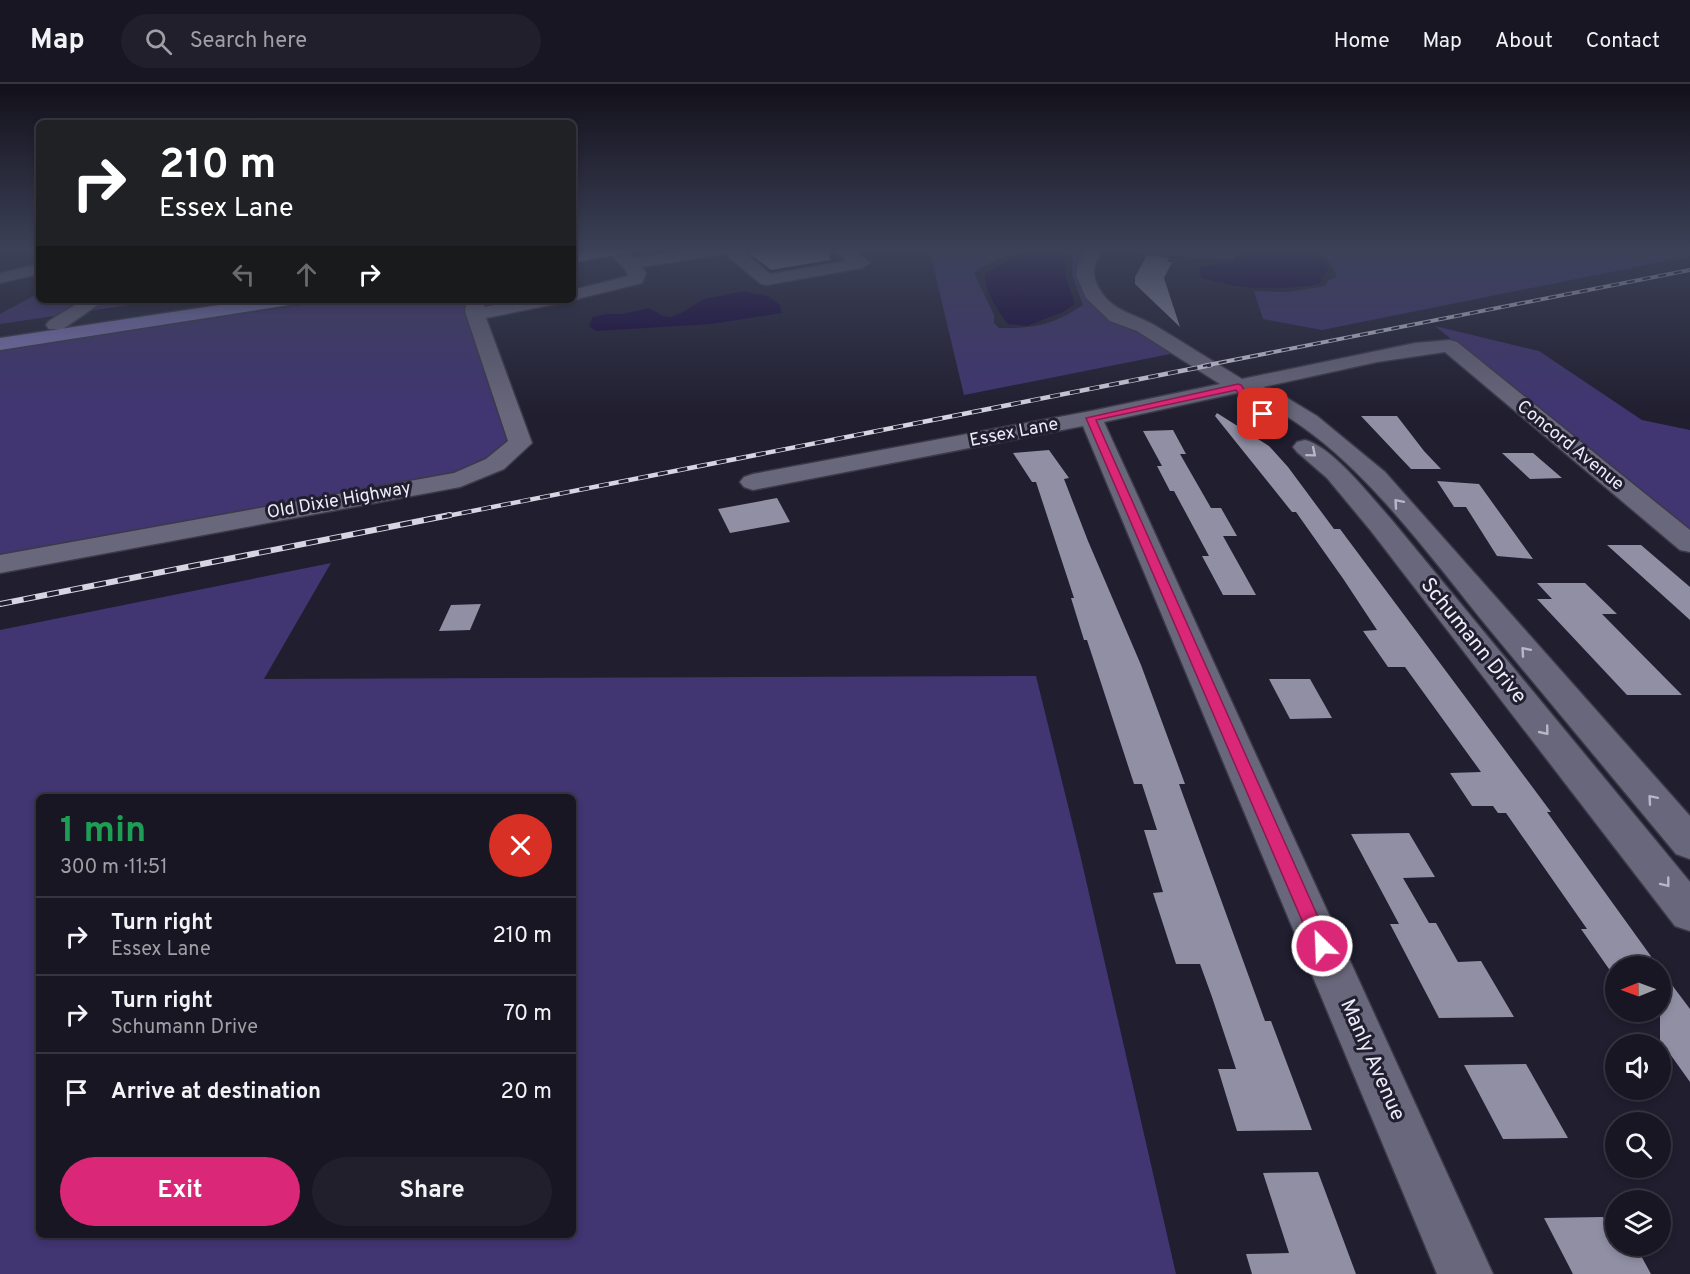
<!DOCTYPE html>
<html lang="en">
<head>
<meta charset="utf-8">
<style>
  body { margin:0; font-family:Overpass,sans-serif; background:#211f2b; color:#f1f3f6; height:100vh; display:flex; flex-direction:column; font-size:22px; white-space:nowrap }
  * { box-sizing:border-box; margin:0 }
  p { font-size:20px; color:#9f9fa6 }
  .icon { flex:none; width:33px; height:33px; fill:none; stroke:currentColor; stroke-width:2; stroke-linecap:round; stroke-linejoin:round }
  .map { position:relative; flex:1; overflow:hidden }
  .details { position:absolute; left:36px; top:710px; width:540px; height:444px; display:flex; flex-direction:column; background:#181623; border-radius:9px; box-shadow:0 3px 9px #0003,0 0 0 2px #363541 }
  .details>* { flex:none }
  .hud { position:absolute; left:36px; top:36px; width:540px; height:183px; border-radius:9px; box-shadow:0 3px 9px #0003,0 0 0 2px #363541; background:#202124; color:#fff; overflow:hidden }
  .needle { width:39px; rotate:269deg }
  .tools { position:absolute; left:1605px; top:872px; display:grid; gap:12px }
  .tools a { display:grid; place-items:center; width:66px; height:66px; border-radius:50%; background:#181623; box-shadow:0 3px 9px #0003,0 0 0 2px #363541; font-size:30px }
  .pin { position:absolute; display:grid; place-items:center; width:51px; height:51px; color:#fff; margin:-26px; border-radius:12px; box-shadow:0 3px 9px #0006 }
  .me { position:absolute; width:66px; margin:-33px; rotate:336deg; stroke-linejoin:round; filter:drop-shadow(0 0 4px #0008) }
  .turn { display:flex; align-items:center; gap:21px; height:126px; padding:0 24px; font-size:27px }
  .turn .icon { width:78px; height:78px; stroke-width:2.5 }
  .turn b { display:block; font-size:42px; line-height:51px }
  .lanes { display:flex; align-items:center; height:57px; padding:0 24px; background:#0003; justify-content:center; gap:30px; direction:ltr }
  .lanes .off { opacity:.35 }
  .round { display:grid; place-items:center; flex:none; width:63px; height:63px; border-radius:32px; background:#211f2b }
  .headline { display:flex; align-items:center; justify-content:space-between; height:102px; padding:0 24px }
  h1 { font-size:36px; font-weight:700; line-height:45px; color:#1e9e55 }
  .primary-button { display:flex; gap:12px; margin-top:auto; padding:12px 24px }
  .primary-button a { flex:1; height:69px; border-radius:36px; background:#db2777; color:#fff; font-size:24px; font-weight:700; line-height:69px; text-align:center }
  .primary-button a+a { background:#211f2b; color:#f1f3f6 }
  ul { padding:0; list-style:none }
  li { display:flex; align-items:center; gap:18px; height:78px; padding:0 24px; border-top:2px solid #363541 }
  li div { flex:1 }
  li b { display:block; font-size:22px }
  li em { font-style:normal }
  header { display:flex; align-items:center; gap:36px; box-sizing:border-box; height:84px; padding:0 30px; background:#181623; border-bottom:2px solid #363541 }
  header strong { font-size:28px }
  nav { display:flex; gap:33px; margin-inline-start:auto; font-size:21px }
  .search { width:420px; height:54px; background:#211f2b; display:flex; align-items:center; gap:15px; box-sizing:border-box; padding:0 21px; border-radius:33px; color:#9f9fa6; font-size:22px }
  .map>svg:first-child { display:block }
  .green { fill:#413572; fill-rule:evenodd }
  .water { fill:#130039 }
  .building { fill:#908fa4 }
  .lines { fill:none; stroke-linecap:round; stroke-linejoin:round }
  .minor-casing { stroke:#3c3a48; stroke-width:3 }
  .major-casing { stroke:#3c3a48; stroke-width:3 }
  .minor { fill:#69677b; fill-rule:evenodd }
  .major { fill:#837ab9; fill-rule:evenodd }
  .rail-far2-casing { stroke:#d6d5e2; stroke-width:4 }
  .rail-far1-casing { stroke:#d6d5e2; stroke-width:4.5 }
  .rail-casing { stroke:#d6d5e2; stroke-width:6 }
  .rail-far2 { stroke:#201e2f; stroke-width:2; stroke-dasharray:8; stroke-linecap:butt }
  .rail-far1 { stroke:#201e2f; stroke-width:3; stroke-dasharray:10; stroke-linecap:butt }
  .rail { stroke:#201e2f; stroke-width:4; stroke-dasharray:12; stroke-linecap:butt }
  .oneway { stroke:#b8b7c6 }
  .route { fill:#db2777; stroke:#8e194d; stroke-width:1.5 }
  .labels { text-anchor:middle; dominant-baseline:central; stroke-width:6; stroke-linejoin:round; paint-order:stroke }
  .far-street-label { font-size:18px; fill:#edecf8; stroke:#201e2f }
  .street-label { font-size:21px; fill:#edecf8; stroke:#201e2f }
</style>
</head>
<body>
<header>
<strong>Map</strong>
<div class="search"><svg class="icon" aria-label="search" viewBox="0 0 24 24"><circle cx="10" cy="10" r="6"/><path d="M15 15l6 6"/></svg>Search here</div>
<nav><a>Home</a><a>Map</a><a>About</a><a>Contact</a></nav>
</header>
<div class="map">
<svg width="1690" height="1190" viewBox="0 0 1690 1190">
  <rect width="100%" height="100%" fill="#201e2f"/>
  <g class="green">
    <path d="M929 164H1090L1079 182 1124 241 1175 269 964 311ZM1042 166 1070 170 1073 176 1072 191 1083 221C1051 242 1035 244 999 244L994 239V231L974 189C995 173 1017 169 1042 166Z"/>
    <path d="M1126 164H1164L1174 167 1191 164H1225L1235 168 1234 175 1228 176 1120 168Z"/>
    <path d="M1307 164H1690V172L1322 246 1263 235 1254 207 1288 208 1325 202 1329 196 1337 193C1331 177 1325 171 1307 164Z"/>
    <path d="M39 209V216H163L0 240V230Z"/>
    <path d="M335 216H467L465 228 508 359 486 378 455 390 0 474V266Z"/>
    <path d="M1435 242 1539 267 1642 336 1690 346V448Z"/>
    <path d="M331 479 264 595 1036 592 1080 770 1176 1190H0V546ZM573 712V1150H39V712Z"/>
  </g>
  <g class="water">
    <path d="M1232 164H1301L1315 170 1329 185 1319 200C1277 207 1242 206 1201 194L1200 183 1241 177 1242 168Z"/>
    <path d="M1042 168 1062 171 1066 180 1065 191 1075 220 1063 228 1027 242 1008 240C998 227 984 206 985 190 1004 178 1019 171 1042 168Z"/>
    <path d="M743 207 768 212 780 221 782 229 711 240 596 247 589 242 593 233 606 230H623L649 224 663 232 671 233 681 229 704 215Z"/>
  </g>
  <g class="building">
    <path d="M778 164H829L830 176 771 186 749 169Z"/>
    <path d="M1147 171 1169 174 1167 178H1172L1164 194 1180 243 1135 200V193Z"/>
    <path d="M1217 329 1269 362 1288 383 1334 445H1340L1551 728H1547L1658 882H1616V895L1581 845H1587L1506 729H1498L1493 722H1472L1450 689 1481 688 1405 583H1388L1363 547 1377 546 1344 496 1296 428H1292L1215 332Z"/>
    <path d="M1361 332H1397L1424 367 1441 385H1411Z"/>
    <path d="M1173 346 1186 370H1180L1211 424H1221L1237 452H1223L1256 511H1223L1202 472H1209L1174 407H1170L1157 382H1162L1143 347Z"/>
    <path d="M1049 366 1069 394 1064 395 1088 457 1141 581 1185 700H1179L1265 937H1271L1312 1046 1237 1047 1218 985H1236L1212 913 1200 880H1176L1153 809 1163 808 1144 746H1157L1142 700H1134L1087 556H1084L1071 514H1074L1036 398H1032L1013 369Z"/>
    <path d="M1502 369H1533L1562 394 1530 395Z"/>
    <path d="M1437 397 1479 400 1533 475 1497 472 1466 423H1454Z"/>
    <path d="M777 414 790 438 730 449 718 425Z"/>
    <path d="M1607 461H1641L1690 503V536Z"/>
    <path d="M1537 499H1585L1617 530H1602L1682 611H1627L1537 515H1552Z"/>
    <path d="M481 520 470 546 439 547 451 521Z"/>
    <path d="M1269 595H1310L1332 634 1290 635Z"/>
    <path d="M1409 749 1435 793 1403 794 1429 839H1436L1458 878 1481 877 1514 933 1439 934 1390 840H1399L1351 750Z"/>
    <path d="M1660 885 1690 925V998L1660 956Z"/>
    <path d="M1526 980 1568 1054 1503 1055 1464 981Z"/>
    <path d="M1318 1088 1356 1190H1252L1246 1170 1289 1169 1263 1089Z"/>
    <path d="M1603 1133 1616 1156V1161H1618L1622 1169 1639 1168 1651 1190H1573L1544 1134Z"/>
  </g>
  <g class="lines">
    <defs>
      <g id="minor">
        <path d="M608 164H623L635 174 699 164H739L770 190 847 177 832 164H851L870 179 862 184 767 201 761 200 725 170 642 183 646 189 642 199 573 216H571L573 206 628 192C626 180 609 175 608 164Z"/>
        <path d="M1088 164H1105C1094 179 1089 188 1100 206 1112 227 1135 230 1154 241 1183 258 1212 277 1242 295L1415 259 1450 256 1457 258 1690 446V468L1680 466 1445 268 1377 278 1263 303 1274 306 1317 332 1385 388 1690 732V775L1676 770C1614 695 1552 621 1490 546 1424 466 1338 341 1237 309L1104 338 1493 1190H1437L1083 342 753 406 744 403 740 398 744 393 753 390 1091 327 1220 300 1137 247 1110 237 1086 214 1076 191 1078 178Z"/>
        <path d="M39 180V190L0 199V189Z"/>
        <path d="M83 216H105L63 245H49L46 241 49 237Z"/>
        <path d="M467 216H485L484 223 520 216H559L556 220 550 221 486 234 532 359 504 385 460 403 0 489V471L454 389 486 375 508 357 465 227Z"/>
        <path d="M1305 356C1333 363 1371 413 1391 435L1690 798V847L1675 842 1371 447 1327 394 1297 368 1293 363 1297 358Z"/>
      </g>
      <g id="major">
        <path d="M597 164H637L629 169 573 178V168Z"/>
        <path d="M253 216H298L295 220 289 221 0 266V254Z"/>
      </g>
    </defs>
    <use href="#minor" class="minor-casing"/>
    <use href="#major" class="major-casing"/>
    <use href="#minor" class="minor"/>
    <use href="#major" class="major"/>
    <defs>
      <path id="rail-far2" d="M1203 282 1690 186"/>
      <path id="rail-far1" d="M442 433 1211 281"/>
      <path id="rail" d="M0 520 450 431"/>
    </defs>
    <use href="#rail-far2" class="rail-far2-casing"/>
    <use href="#rail-far1" class="rail-far1-casing"/>
    <use href="#rail" class="rail-casing"/>
    <use href="#rail-far2" class="rail-far2"/>
    <use href="#rail-far1" class="rail-far1"/>
    <use href="#rail" class="rail"/>
  </g>
  <defs><path id="oneway-chevron" d="M-2-3.5L2.5 0L-2 3.5" fill="none" stroke-width="1.6" stroke-linecap="round" stroke-linejoin="round" transform="scale(1.5)"/></defs>
  <g class="oneway">
    <use href="#oneway-chevron" transform="translate(1312 369) rotate(40)"/>
    <use href="#oneway-chevron" transform="translate(1398 419) rotate(-131)"/>
    <use href="#oneway-chevron" transform="translate(1525 567) rotate(-131)"/>
    <use href="#oneway-chevron" transform="translate(1545 647) rotate(51)"/>
    <use href="#oneway-chevron" transform="translate(1652 715) rotate(-131)"/>
    <use href="#oneway-chevron" transform="translate(1666 799) rotate(52)"/>
  </g>
  <linearGradient id="sky" x2="0" y2="1"><stop stop-color="#12101a"/><stop offset="0.5" stop-color="#3c4158"/><stop offset="1" stop-color="#3c4158" stop-opacity="0"/></linearGradient>
  <rect width="1690" height="331" fill="url(#sky)"/>
  <path class="route" d="M1238 300 1241 301 1251 316 1266 328V332C1252 333 1242 317 1236 306L1096 336 1331 862 1328 867 1322 870 1315 867 1313 862 1086 334Z"/>
  <g class="labels">
    <g class="far-street-label">
      <text transform="translate(1014 349) rotate(-11)">Essex Lane</text>
      <text transform="translate(1570 362) rotate(39)">Concord Avenue</text>
      <text transform="translate(339 417) rotate(-10)">Old Dixie Highway</text>
    </g>
    <g class="street-label">
      <text transform="translate(1473 557) rotate(51)">Schumann Drive</text>
      <text transform="translate(1372 976) rotate(66)">Manly Avenue</text>
    </g>
  </g>
</svg>
<div class="tools">
<a><svg class="needle" viewBox="-14 -14 28 28"><path d="M0-13l5 13h-10z" fill="#e53935"/><path d="M0 13l5-13h-10z" fill="#9f9fa6"/></svg></a>
<a><svg class="icon" aria-label="sound" viewBox="0 0 24 24"><path d="M4 9h4l5-4v14l-5-4H4zM17 9q2 3 0 6"/></svg></a>
<a><svg class="icon" aria-label="search" viewBox="0 0 24 24"><circle cx="10" cy="10" r="6"/><path d="M15 15l6 6"/></svg></a>
<a><svg class="icon" aria-label="layers" viewBox="0 0 24 24"><path d="M12 4l9 5-9 5-9-5zM3 14l9 5 9-5"/></svg></a>
</div>
<div class="pin" style="left:1263px;top:330px;background:#d93025"><svg class="icon" aria-label="arrive" viewBox="0 0 24 24"><path d="M6 21V4h12l-3 4 3 4H6"/></svg></div>
<svg class="me" style="left:1322px;top:862px" viewBox="-20 -20 40 40"><circle r="17" fill="#db2777" stroke="#fff" stroke-width="3"/><path d="M0-11L8 9 0 5-8 9z" fill="#fff"/></svg>
<div class="hud">
<div class="turn"><svg class="icon" aria-label="right" viewBox="0 0 24 24"><path d="M7 20v-9h11M14 6l5 5-5 5"/></svg><div><b>210 m</b>Essex Lane</div></div>
<div class="lanes"><svg class="icon off" aria-label="left" viewBox="0 0 24 24"><path d="M17 20v-9H6M10 6l-5 5 5 5"/></svg><svg class="icon off" aria-label="ahead" viewBox="0 0 24 24"><path d="M12 20V5M6 11l6-6 6 6"/></svg><svg class="icon" aria-label="right" viewBox="0 0 24 24"><path d="M7 20v-9h11M14 6l5 5-5 5"/></svg></div>
</div>
<section class="details">
<div class="headline"><div><h1>1 min</h1><p>300 m · 11:51</p></div><a class="round" style="background:#d93025;color:#fff"><svg class="icon" aria-label="close" viewBox="0 0 24 24"><path d="M6 6l12 12M18 6L6 18"/></svg></a></div>
<ul>
<li><svg class="icon" aria-label="right" viewBox="0 0 24 24"><path d="M7 20v-9h11M14 6l5 5-5 5"/></svg><div><b>Turn right</b><p>Essex Lane</p></div><em>210 m</em></li>
<li><svg class="icon" aria-label="right" viewBox="0 0 24 24"><path d="M7 20v-9h11M14 6l5 5-5 5"/></svg><div><b>Turn right</b><p>Schumann Drive</p></div><em>70 m</em></li>
<li><svg class="icon" aria-label="arrive" viewBox="0 0 24 24"><path d="M6 21V4h12l-3 4 3 4H6"/></svg><div><b>Arrive at destination</b></div><em>20 m</em></li>
</ul>
<div class="primary-button"><a>Exit</a><a>Share</a></div>
</section>
</div>
</body>
</html>
